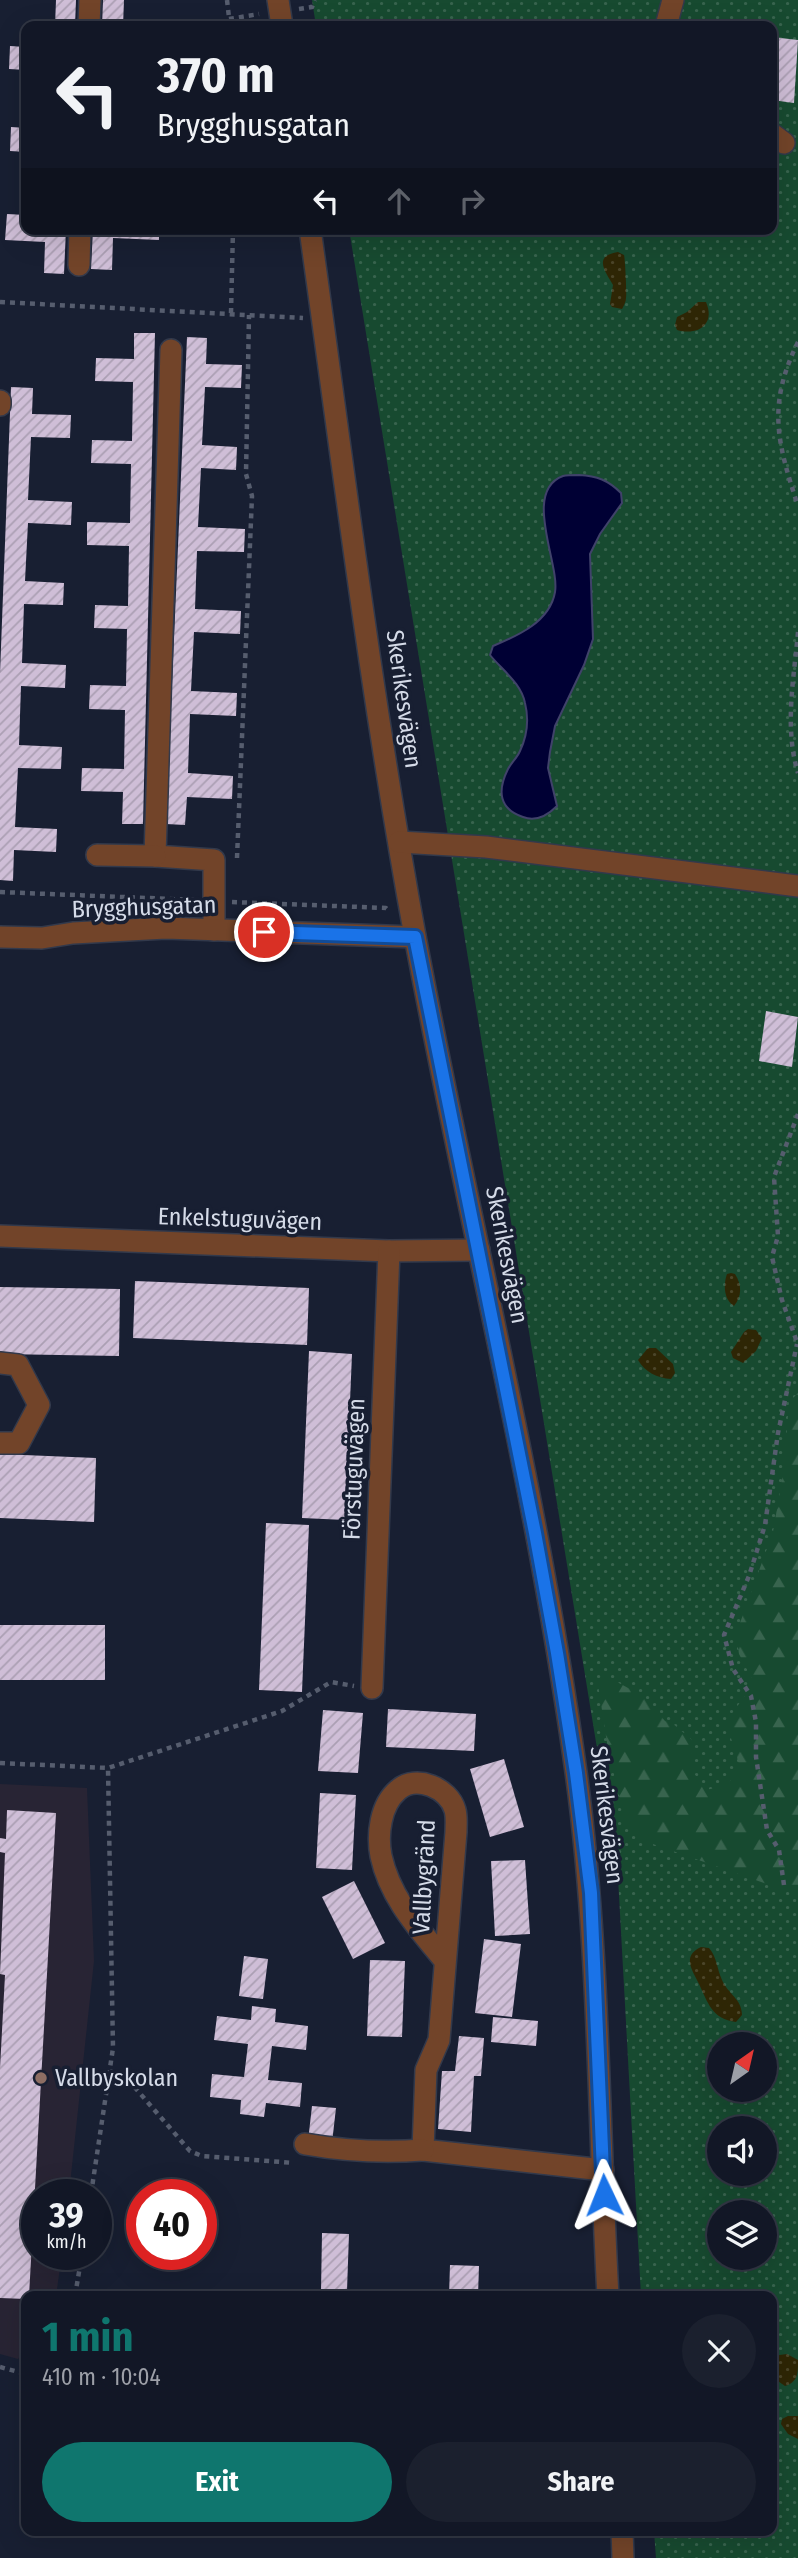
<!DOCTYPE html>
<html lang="en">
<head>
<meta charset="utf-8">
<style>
  body { margin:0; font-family:"Fira Sans Condensed",sans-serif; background:#1b202e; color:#f1f3f6; height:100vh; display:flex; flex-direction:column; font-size:26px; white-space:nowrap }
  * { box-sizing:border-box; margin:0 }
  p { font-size:23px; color:#9c9fa7 }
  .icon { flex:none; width:38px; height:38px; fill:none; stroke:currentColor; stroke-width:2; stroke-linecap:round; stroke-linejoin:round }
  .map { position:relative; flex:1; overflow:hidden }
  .side { position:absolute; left:21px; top:2291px; width:756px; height:245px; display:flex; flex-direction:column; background:#121726; border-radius:14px; box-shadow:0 7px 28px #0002,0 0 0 2px #313643 }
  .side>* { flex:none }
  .top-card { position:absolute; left:21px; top:21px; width:756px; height:214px; border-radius:14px; box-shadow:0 7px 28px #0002,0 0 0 2px #313643; background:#121726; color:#f1f3f6; overflow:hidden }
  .needle { width:46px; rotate:34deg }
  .fabs { position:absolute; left:707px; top:2032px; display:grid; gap:14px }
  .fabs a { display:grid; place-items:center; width:70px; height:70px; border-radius:50%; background:#121726; box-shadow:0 7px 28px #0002,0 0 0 2px #313643; font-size:35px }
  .speed { position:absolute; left:21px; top:2179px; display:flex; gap:14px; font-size:35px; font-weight:700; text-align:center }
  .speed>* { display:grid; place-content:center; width:91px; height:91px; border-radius:50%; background:#121726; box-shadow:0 7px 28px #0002,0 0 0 2px #313643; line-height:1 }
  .speed small { font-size:18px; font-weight:400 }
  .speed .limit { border:10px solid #d22; background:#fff; color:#111 }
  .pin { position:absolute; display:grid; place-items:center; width:60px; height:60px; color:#fff; margin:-30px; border:4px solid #fff; border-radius:50%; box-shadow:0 2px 7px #0007 }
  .me { position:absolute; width:77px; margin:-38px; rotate:358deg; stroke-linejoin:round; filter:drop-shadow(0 0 5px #0008) }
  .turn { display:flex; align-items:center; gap:24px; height:147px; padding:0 21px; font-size:32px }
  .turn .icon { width:91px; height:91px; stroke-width:2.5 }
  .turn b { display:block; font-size:49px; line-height:60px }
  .lanes { display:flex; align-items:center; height:66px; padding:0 21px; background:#0003; justify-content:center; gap:35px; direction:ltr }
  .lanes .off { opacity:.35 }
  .round { display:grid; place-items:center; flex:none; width:74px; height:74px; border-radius:37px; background:#1b202e }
  .overview { display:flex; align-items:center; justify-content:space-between; height:119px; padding:0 21px }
  h1 { font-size:42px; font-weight:700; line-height:52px; color:#0f766e }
  .button { display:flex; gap:14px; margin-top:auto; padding:14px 21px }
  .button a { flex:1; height:80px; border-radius:42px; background:#0f766e; color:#fff; font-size:28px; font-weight:700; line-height:80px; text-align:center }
  .button a+a { background:#1b202e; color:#f1f3f6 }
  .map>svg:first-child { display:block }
  .education { fill:#282434 }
  .green { fill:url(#green-dots); fill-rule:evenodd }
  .forest { fill:url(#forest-firs) }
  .sand { fill:url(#sand-dots) }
  .water { fill:#000034; stroke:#40426a; stroke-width:2 }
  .building { fill:url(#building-hatch) }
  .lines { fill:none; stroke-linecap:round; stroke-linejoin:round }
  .minor-casing { stroke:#32394b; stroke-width:24 }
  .path { stroke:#565d6e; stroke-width:4.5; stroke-dasharray:5 5; stroke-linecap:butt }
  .minor { stroke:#724429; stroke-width:21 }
  .route-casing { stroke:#114b97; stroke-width:18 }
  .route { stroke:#1a73e8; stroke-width:12 }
  .education-dot { fill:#8d6e63; stroke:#181f32; stroke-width:2.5 }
  .labels { text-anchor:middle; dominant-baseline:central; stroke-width:7; stroke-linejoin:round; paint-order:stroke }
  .street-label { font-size:24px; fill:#d5dbe8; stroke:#181f32 }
  .poi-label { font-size:24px; fill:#d5dbe8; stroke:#181f32; text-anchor:start }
</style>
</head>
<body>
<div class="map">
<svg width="798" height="2558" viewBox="0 0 798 2558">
  <defs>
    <pattern id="green-dots" width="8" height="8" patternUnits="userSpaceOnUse" patternTransform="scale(1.75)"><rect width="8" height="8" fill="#174a30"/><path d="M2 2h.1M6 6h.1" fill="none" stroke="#38644e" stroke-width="1.8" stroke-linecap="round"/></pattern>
    <pattern id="forest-firs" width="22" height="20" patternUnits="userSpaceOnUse" patternTransform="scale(1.75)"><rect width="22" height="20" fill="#174a30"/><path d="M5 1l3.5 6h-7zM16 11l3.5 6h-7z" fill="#38644e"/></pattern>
    <pattern id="sand-dots" width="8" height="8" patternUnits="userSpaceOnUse" patternTransform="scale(1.75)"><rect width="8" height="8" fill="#2e2605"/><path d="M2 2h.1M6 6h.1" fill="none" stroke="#4b4529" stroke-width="1.8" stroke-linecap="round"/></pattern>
    <pattern id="building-hatch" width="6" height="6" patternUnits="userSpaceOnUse" patternTransform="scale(1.75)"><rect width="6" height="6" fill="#cfbed7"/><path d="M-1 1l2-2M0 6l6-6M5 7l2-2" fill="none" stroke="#ab9fb3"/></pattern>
  </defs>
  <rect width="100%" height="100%" fill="#181f32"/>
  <path class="education" d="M0 1784 87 1788 94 1961 69 2194H37V2254H62L56 2296H26V2348L18 2359 0 2354Z"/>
  <path class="green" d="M312 0H798V2558H656L654 2531 772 2530V2296H641L618 1877 349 229H772V26H316ZM719 2044H765V2090H719ZM719 2128H765V2174H719ZM719 2212H765V2258H719Z"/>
  <path class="forest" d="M798 1393V1895L650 1843 625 1819 608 1749 597 1678 617 1682 643 1696 665 1721 672 1723 691 1739 693 1772 706 1790 728 1785 739 1764 726 1722 754 1683 739 1654 736 1634 773 1532 784 1468 789 1402Z"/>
  <g class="sand">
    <path d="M618 252 624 255C625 257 627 294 626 298 626 302 624 305 622 309L612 307 610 304 613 285C606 272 592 256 618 252Z"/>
    <path d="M698 302H706C716 325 697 336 677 330L675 325 677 317 687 312Z"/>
    <path d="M731 1273 735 1274C742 1285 742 1296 734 1306 724 1300 723 1285 727 1274Z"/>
    <path d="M748 1329 756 1330 762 1338 756 1351 743 1363 733 1358 731 1352 744 1332Z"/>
    <path d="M648 1348H656L673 1364 675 1373 671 1379C657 1378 645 1372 638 1360Z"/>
    <path d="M701 1947 709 1948C717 1957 717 1969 722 1980 728 1994 742 1999 742 2015L736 2022C712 2019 708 2003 699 1984 693 1971 681 1956 701 1947Z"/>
    <path d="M787 2354 798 2360C798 2373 798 2382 785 2386L772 2377V2356Z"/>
    <path d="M788 2416H798V2439L788 2434 781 2424 782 2419Z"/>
  </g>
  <path class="water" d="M579 475C597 476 608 480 621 493L622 503 600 534 590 554 593 639 584 665 555 726 550 752 548 768 557 806C548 815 536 822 523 817 499 809 497 791 508 769 511 763 517 758 520 751 527 736 529 719 525 703 521 683 502 670 490 655L493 646C517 636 550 622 555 592 560 564 522 491 563 476 567 475 574 475 579 475Z"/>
  <g class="building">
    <path d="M56 0H76L75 26H55Z"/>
    <path d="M103 0H124L123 26H102Z"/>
    <path d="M772 37 798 40 794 103 772 100Z"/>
    <path d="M10 46 26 47V70L9 69Z"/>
    <path d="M11 127 26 128V152L10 151Z"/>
    <path d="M7 214 26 215V229H66L64 274 44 273 45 242 5 240Z"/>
    <path d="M93 229H159V240L113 238 112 270 91 269Z"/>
    <path d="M134 333H155L143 824H122L123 792 81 791 82 768 124 769 125 710 89 709 90 685 126 686 127 629 94 628 95 605 128 606 129 546 87 545V522L130 523 131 464 91 463 92 440 132 441 133 382 95 381 96 358 134 359Z"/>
    <path d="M187 337 207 338 206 364 242 365 241 388 205 387 202 445 237 447 236 470 201 468 198 527 245 529 244 552 197 551 195 609 241 611 240 634 194 632 191 691 237 693 236 716 190 714 188 773 233 776 232 799 187 797 185 825 166 824Z"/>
    <path d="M11 387 33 388 32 414 71 415 70 438 31 437 28 500 72 502 71 525 28 523 25 581 64 583 63 605 24 604 22 663 66 665 65 688 21 686 19 745 62 747 61 769 18 768 15 827 57 829 56 852 14 850 13 881 0 880V673Z"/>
    <path d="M766 1011 798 1017 792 1067 759 1061Z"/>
    <path d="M135 1281 309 1288 307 1345 133 1338Z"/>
    <path d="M0 1287 120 1289 119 1356 0 1354Z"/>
    <path d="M309 1351 352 1354 345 1520 302 1518Z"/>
    <path d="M0 1454 96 1458 94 1522 0 1518Z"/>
    <path d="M266 1523 309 1525 302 1692 259 1690Z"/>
    <rect x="0" y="1625" width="105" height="55"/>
    <path d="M388 1709 476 1714 474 1751 386 1747Z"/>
    <path d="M323 1710 363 1713 358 1773 318 1771Z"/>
    <path d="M504 1759 524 1827 490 1837 470 1769Z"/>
    <path d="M320 1793 356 1795 352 1870 316 1868Z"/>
    <path d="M7 1810 56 1813 29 2296H26V2299L0 2298V2068L5 1975 0 1974 5 1853 0 1852V1838L6 1839Z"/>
    <path d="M525 1860 530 1934 495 1936 491 1861Z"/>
    <path d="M354 1881 385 1943 353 1959 322 1897Z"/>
    <path d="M484 1939 521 1944 512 2017 475 2013Z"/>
    <path d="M244 1956 268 1959 263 1999 239 1996Z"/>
    <path d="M370 1960 405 1961 402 2037 367 2036Z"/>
    <path d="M252 2006 276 2009 275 2022 308 2026 306 2050 272 2046 268 2080 302 2083 300 2107 266 2103 264 2117 240 2114 241 2100 210 2097 212 2074 244 2077 248 2044 214 2040 217 2016 251 2020Z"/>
    <path d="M493 2017 538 2021 536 2046 491 2042Z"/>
    <path d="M459 2036 484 2038 481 2076H474L471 2132 438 2129 442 2071H455Z"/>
    <path d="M312 2106 336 2108 332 2143 308 2141Z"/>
    <path d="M322 2233 349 2234 347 2291H321Z"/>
    <path d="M450 2265 479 2266 478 2296H449Z"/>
  </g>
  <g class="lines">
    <defs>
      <g id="minor">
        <path d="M278 0 282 26"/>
        <path d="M89 26 90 0"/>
        <path d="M666 26 673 0"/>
        <path d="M772 134 784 143"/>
        <path d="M310 229C343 465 372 702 415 936 467 1215 537 1491 576 1772 600 1945 598 2121 608 2296"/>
        <path d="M79 265 80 229"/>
        <path d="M171 350 155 856 214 860V930"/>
        <path d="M0 405V401"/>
        <path d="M399 842 486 847 798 886"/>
        <path d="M97 855 155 856"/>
        <path d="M0 937 42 938 73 933 166 928 415 937"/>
        <path d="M0 1236 389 1251 479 1250"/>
        <path d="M0 1363 18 1365 39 1405 19 1443H0"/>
        <path d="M372 1688 389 1251"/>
        <path d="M445 1961C419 1929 390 1898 381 1856 377 1835 380 1805 398 1790 416 1774 449 1788 455 1810 457 1817 456 1825 456 1832L439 2040 426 2070 423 2150 603 2170"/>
        <path d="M305 2144C345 2151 383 2153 423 2150"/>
        <path d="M622 2530 623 2558"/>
      </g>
    </defs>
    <use href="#minor" class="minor-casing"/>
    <g class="path">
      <path d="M227 0 230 26"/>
      <path d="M299 9 312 7 315 0"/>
      <path d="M229 19 259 14"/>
      <path d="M0 302 303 318"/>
      <path d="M231 313 233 229"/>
      <path d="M798 342C767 405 777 442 798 506"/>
      <path d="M798 632C794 679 784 727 798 773"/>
      <path d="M237 858 252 496 246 474 249 315"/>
      <path d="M0 892 196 900"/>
      <path d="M232 902 386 908 390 912"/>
      <path d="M798 1114 774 1177 778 1236 772 1257 782 1300 798 1345"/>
      <path d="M0 1763 108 1768 282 1711 331 1682 354 1686"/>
      <path d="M784 1885 779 1850 767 1830 756 1757V1722L751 1696 733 1669 724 1635 749 1576 765 1525 778 1433 797 1344"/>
      <path d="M110 2071 125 2077 131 2083 190 2151 202 2156 294 2163"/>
      <path d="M91 2194 113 2048 108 1768"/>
      <path d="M75 2296 82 2254"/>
      <path d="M0 2367 26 2374"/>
    </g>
    <use href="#minor" class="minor"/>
  </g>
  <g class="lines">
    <defs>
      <path id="route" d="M264 932 415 937 535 1533 557 1653 576 1773 591 1893 604 2195"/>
    </defs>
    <use href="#route" class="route-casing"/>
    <use href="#route" class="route"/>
  </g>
  <circle class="education-dot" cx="41" cy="2078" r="7"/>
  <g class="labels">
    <g class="street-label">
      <text transform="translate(404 699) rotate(82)">Skerikesvägen</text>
      <text transform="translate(144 907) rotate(-2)">Brygghusgatan</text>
      <text transform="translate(240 1219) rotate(2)">Enkelstuguvägen</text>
      <text transform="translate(507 1255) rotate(79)">Skerikesvägen</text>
      <text transform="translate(354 1469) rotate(-88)">Förstuguvägen</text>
      <text transform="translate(607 1815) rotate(83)">Skerikesvägen</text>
      <text transform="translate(424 1877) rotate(-87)">Vallbygränd</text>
    </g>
    <g class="poi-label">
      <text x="55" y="2078">Vallbyskolan</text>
    </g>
  </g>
</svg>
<div class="fabs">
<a><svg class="needle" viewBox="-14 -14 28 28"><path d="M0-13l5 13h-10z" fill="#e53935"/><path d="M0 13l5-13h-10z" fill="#9c9fa7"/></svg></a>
<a><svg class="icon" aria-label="sound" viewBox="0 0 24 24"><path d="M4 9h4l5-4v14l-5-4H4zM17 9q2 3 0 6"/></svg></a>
<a><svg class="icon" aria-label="layers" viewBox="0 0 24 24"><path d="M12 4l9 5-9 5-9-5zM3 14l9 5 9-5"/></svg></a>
</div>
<div class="speed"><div>39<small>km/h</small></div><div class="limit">40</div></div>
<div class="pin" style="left:264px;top:932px;background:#d93025"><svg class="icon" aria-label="arrive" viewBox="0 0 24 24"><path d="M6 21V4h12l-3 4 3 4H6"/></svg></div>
<svg class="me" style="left:604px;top:2195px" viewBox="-20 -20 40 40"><path d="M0-17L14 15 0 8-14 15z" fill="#1a73e8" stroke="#fff" stroke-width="4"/></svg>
<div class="top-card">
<div class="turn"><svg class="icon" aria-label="left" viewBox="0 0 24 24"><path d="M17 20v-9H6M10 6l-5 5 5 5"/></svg><div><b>370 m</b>Brygghusgatan</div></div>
<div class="lanes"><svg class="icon" aria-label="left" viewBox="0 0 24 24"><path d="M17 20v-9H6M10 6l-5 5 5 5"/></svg><svg class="icon off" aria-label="ahead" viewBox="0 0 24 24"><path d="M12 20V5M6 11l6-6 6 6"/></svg><svg class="icon off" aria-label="right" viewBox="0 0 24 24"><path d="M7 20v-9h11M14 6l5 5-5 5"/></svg></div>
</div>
<section class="side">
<div class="overview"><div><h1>1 min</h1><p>410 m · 10:04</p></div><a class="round"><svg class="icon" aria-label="close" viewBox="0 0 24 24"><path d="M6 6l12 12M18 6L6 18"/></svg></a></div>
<div class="button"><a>Exit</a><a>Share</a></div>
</section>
</div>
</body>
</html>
